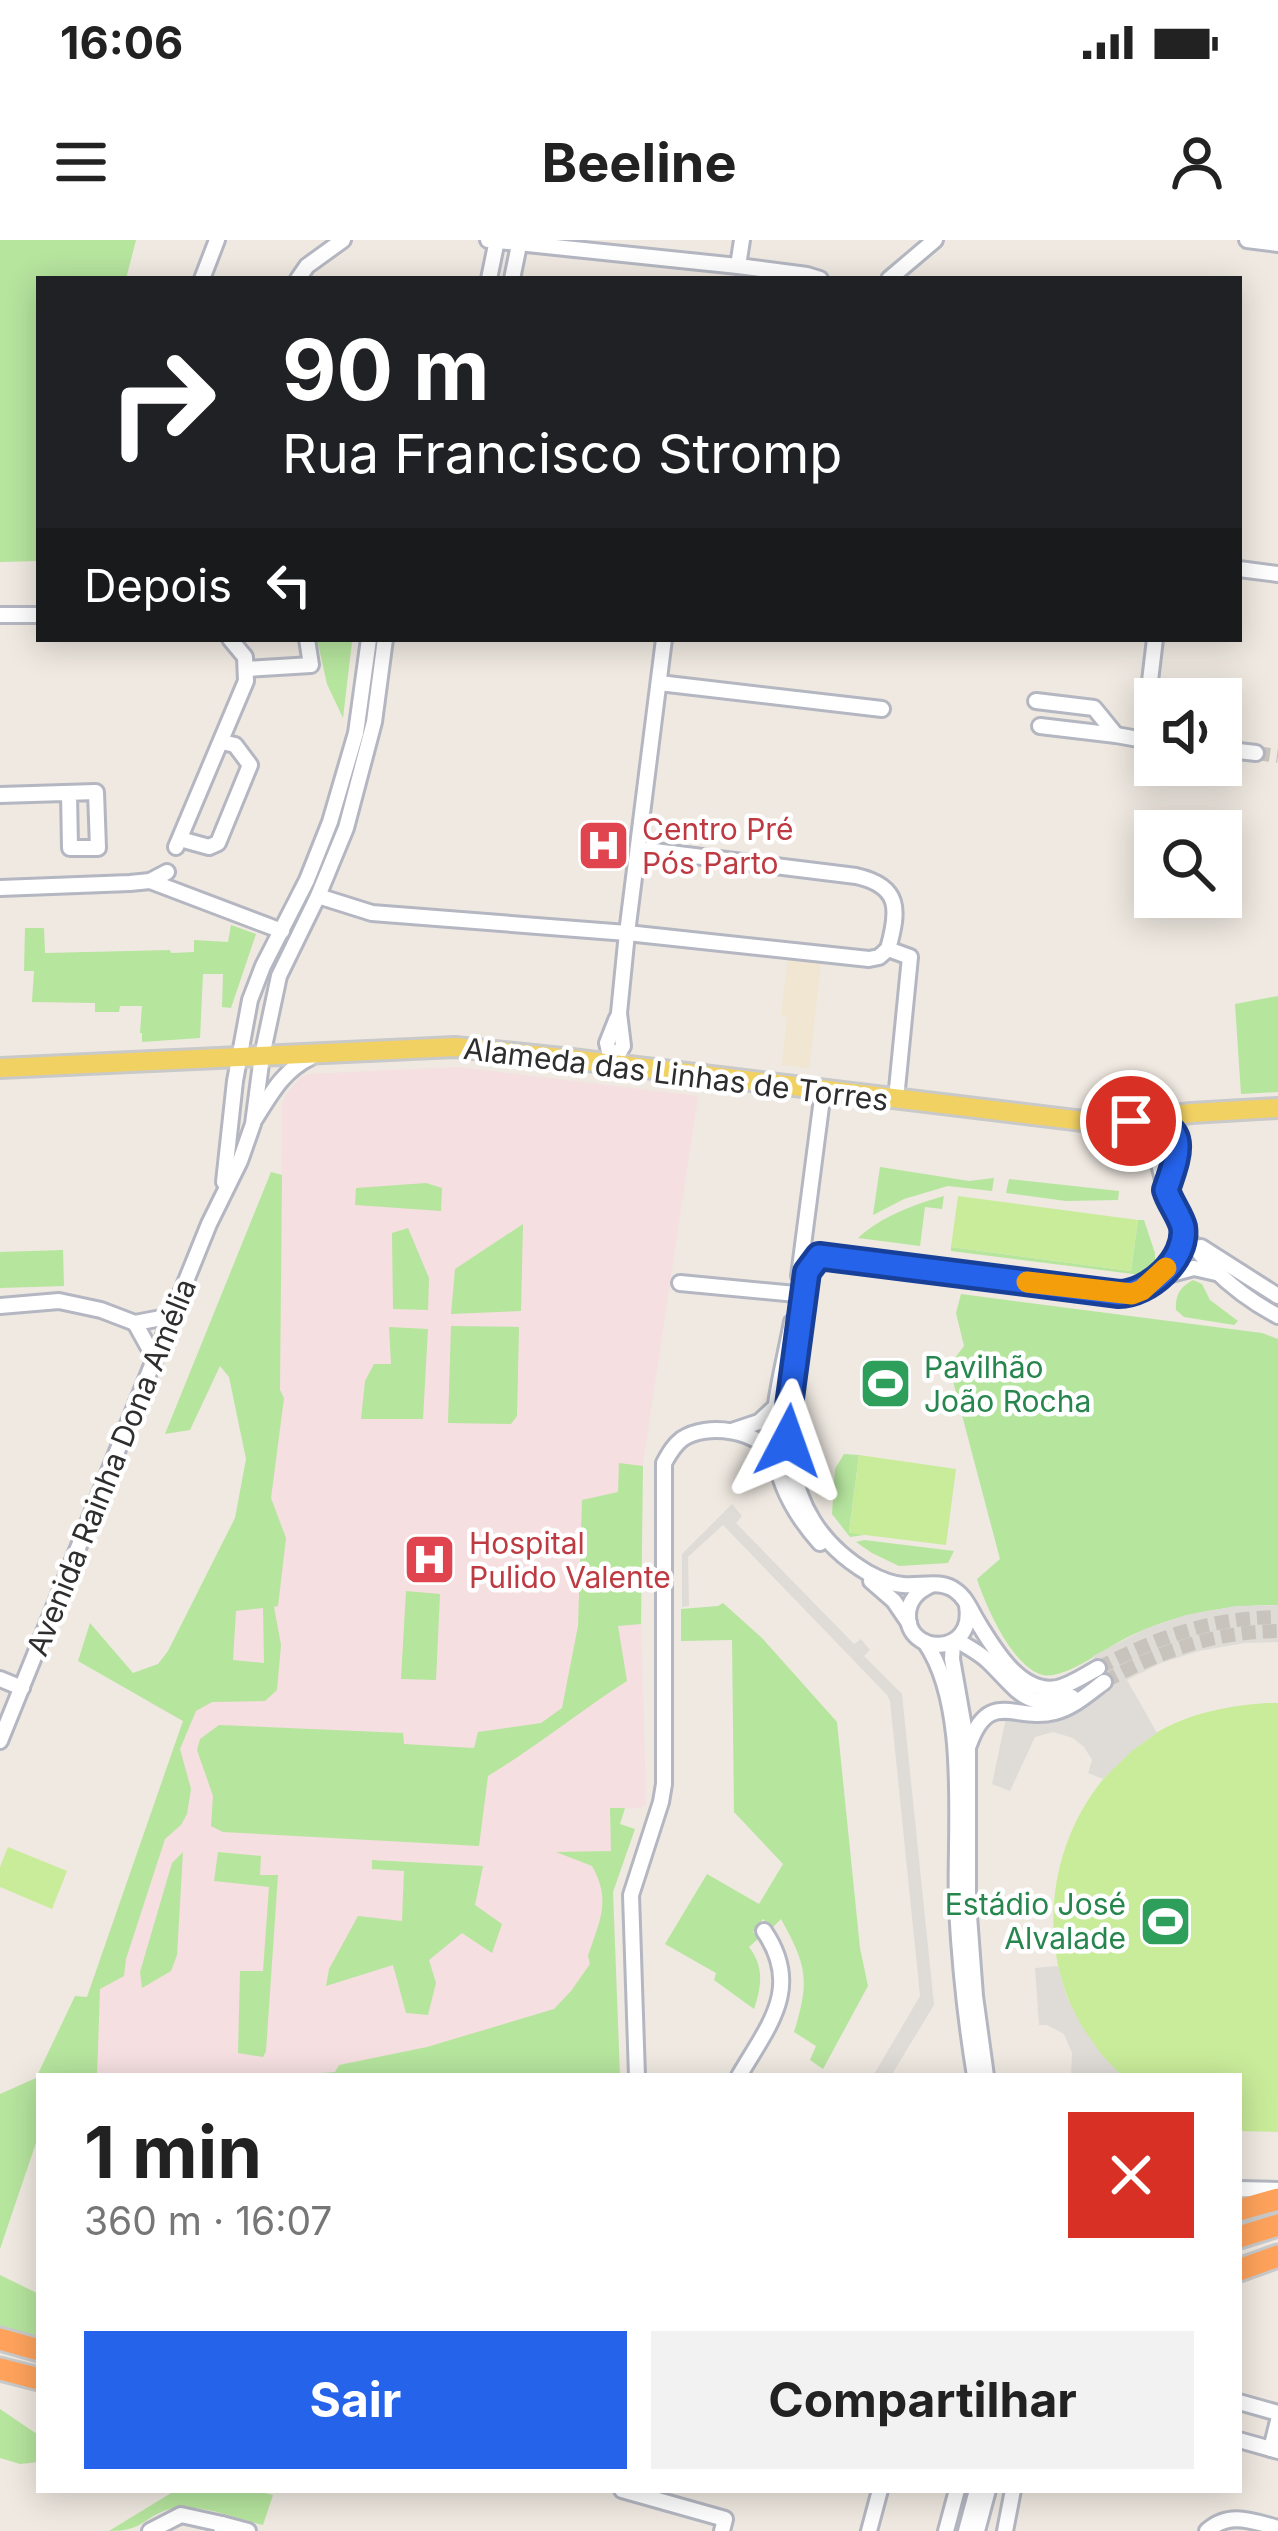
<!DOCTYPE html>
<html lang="pt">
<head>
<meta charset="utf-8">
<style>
  body { margin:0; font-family:Inter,sans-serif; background:#f2f2f2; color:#222; height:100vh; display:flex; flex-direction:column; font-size:45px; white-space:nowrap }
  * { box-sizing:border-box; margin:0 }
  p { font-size:39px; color:#767676 }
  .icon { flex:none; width:66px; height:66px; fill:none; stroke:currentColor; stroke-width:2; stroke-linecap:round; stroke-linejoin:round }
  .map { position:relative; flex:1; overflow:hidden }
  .side { position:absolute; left:36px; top:1833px; width:1206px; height:420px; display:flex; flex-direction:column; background:#fff; border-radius:0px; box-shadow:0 6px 30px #0003 }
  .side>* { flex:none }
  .guide { position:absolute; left:36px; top:36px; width:1206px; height:366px; border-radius:0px; box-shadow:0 6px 30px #0003; background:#202124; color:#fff; overflow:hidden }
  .fabs { position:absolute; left:1134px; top:438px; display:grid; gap:24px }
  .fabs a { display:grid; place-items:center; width:108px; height:108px; border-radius:0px; background:#fff; box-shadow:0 6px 30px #0003; font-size:60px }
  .pin { position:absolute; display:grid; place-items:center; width:102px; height:102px; color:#fff; margin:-51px; border:6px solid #fff; border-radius:50%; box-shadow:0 3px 12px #0007 }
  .me { position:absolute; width:132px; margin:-66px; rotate:4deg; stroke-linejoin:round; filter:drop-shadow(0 0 9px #0008) }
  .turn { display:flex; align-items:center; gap:42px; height:252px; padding:0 48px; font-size:54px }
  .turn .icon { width:156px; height:156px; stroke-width:2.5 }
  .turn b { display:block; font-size:84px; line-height:102px }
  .then { display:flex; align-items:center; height:114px; padding:0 48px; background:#0003; gap:24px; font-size:45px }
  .round { display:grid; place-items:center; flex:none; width:126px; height:126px; border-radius:0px; background:#f2f2f2 }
  .summary { display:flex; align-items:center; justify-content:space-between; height:204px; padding:0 48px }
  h1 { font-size:72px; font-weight:700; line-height:90px }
  .primary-button { display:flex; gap:24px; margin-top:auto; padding:24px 48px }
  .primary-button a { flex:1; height:138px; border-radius:0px; background:#2563eb; color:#fff; font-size:48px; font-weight:700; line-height:138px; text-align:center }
  .primary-button a+a { background:#f2f2f2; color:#222 }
  .status { display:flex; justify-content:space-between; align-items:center; height:84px; padding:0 60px; background:#fff; direction:ltr }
  .status svg { height:33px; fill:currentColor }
  header { display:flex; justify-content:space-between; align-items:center; height:156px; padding:0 48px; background:#fff; font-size:54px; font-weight:700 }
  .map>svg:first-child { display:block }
  .education { fill:#f0e6d1 }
  .medical { fill:#f5dfe0 }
  .green { fill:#b6e59e; fill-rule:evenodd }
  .pitch { fill:#c9ec9a }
  .plaza { fill:#dfdcd8 }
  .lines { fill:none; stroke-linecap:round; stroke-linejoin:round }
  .minor-tunnel { stroke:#c8c4bd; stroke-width:14; stroke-dasharray:14 7; stroke-linecap:butt }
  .minor-casing { stroke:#b4b7c1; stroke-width:20 }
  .major-casing { stroke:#c9c9c9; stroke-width:24 }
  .highway-casing { stroke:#c9c9c9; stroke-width:27 }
  .minor { stroke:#fff; stroke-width:14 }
  .major { stroke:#f2d163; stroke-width:18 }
  .highway { stroke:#ffa35c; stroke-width:21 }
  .route-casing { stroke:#184099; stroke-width:30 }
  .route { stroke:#2563eb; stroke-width:21 }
  .slow { stroke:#f59e0b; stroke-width:21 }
  .labels { text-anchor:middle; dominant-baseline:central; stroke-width:9; stroke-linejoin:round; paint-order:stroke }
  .health-label { font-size:30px; fill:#be3a42; stroke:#fff; text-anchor:start }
  .street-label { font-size:30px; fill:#2e2e2e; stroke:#fff }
  .leisure-label { font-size:30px; fill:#27864d; stroke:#fff; text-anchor:start }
</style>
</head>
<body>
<div class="status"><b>16:06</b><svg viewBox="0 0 49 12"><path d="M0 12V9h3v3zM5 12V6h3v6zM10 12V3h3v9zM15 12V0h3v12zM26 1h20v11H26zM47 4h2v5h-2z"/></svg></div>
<header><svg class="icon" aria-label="menu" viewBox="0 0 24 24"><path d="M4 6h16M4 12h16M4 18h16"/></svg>Beeline<svg class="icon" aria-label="person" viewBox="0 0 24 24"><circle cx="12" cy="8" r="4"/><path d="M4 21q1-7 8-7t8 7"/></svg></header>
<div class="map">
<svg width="1278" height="2291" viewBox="0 0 1278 2291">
  <rect width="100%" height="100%" fill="#efe9e1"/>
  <path class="education" d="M788 719 821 723 809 828 782 825 787 778 781 775Z"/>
  <path class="medical" d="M459 827 698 856 638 1257 646 1565 640 1568 610 1569 619 1811 275 1836H59L183 1481 149 1463 267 1226 280 1150 282 864 286 854 301 837 309 834Z"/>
  <g class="green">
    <path d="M0 0H136L126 39H39V321L0 322Z"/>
    <path d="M317 399 352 402 343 478 327 444Z"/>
    <path d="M231 685 256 694 231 768 222 767 223 734H203L200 798 142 802V793H140L142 766H120L119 772H95V763L32 762 34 731H24L25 688H44L45 713 170 710 171 713 194 712V700L228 702Z"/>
    <path d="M1278 756V852L1241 854 1235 764Z"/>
    <path d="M880 927 969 941 994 938 992 951 948 946 904 959 873 975Z"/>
    <path d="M271 932 282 935 280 1150 284 1158 271 1258 286 1298 278 1366 274 1367 281 1405 277 1450 265 1461 212 1462 196 1471 180 1509 191 1549 187 1574 181 1585 165 1599 126 1719 124 1736 100 1749 97 1836H39V1894L0 2009V1854L36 1838 75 1756 87 1757 183 1481 78 1421 90 1383 133 1433 158 1424 168 1411 235 1278 246 1219 229 1137 220 1126 190 1190 165 1194ZM263 1368 264 1423 233 1420 236 1371Z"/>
    <path d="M1009 939 1119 951 1118 960 1066 961 1006 953Z"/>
    <path d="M426 943 442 948 441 971 355 965 356 948Z"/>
    <path d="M944 956 942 969 925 967 920 1006 858 998C882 976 913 965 944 956Z"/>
    <path d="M1138 980H1144L1155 1013V1020L1141 1035 951 1011V1007L1131 1031Z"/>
    <path d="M523 984 521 1071 451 1074 455 1029Z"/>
    <path d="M408 988 429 1038 428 1070 393 1069 392 993Z"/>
    <path d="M63 1010 64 1046 0 1048V1012Z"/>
    <path d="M1193 1040 1202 1044 1210 1060 1238 1081 1234 1085 1184 1077 1176 1070C1175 1055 1180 1047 1193 1040Z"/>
    <path d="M961 1054 1262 1093 1278 1099V1365C1225 1365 1174 1374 1126 1398 1106 1408 1064 1440 1043 1435 1013 1428 986 1367 977 1339L1000 1319 949 1126 964 1106 956 1073Z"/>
    <path d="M451 1086 519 1087 517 1176 511 1184 448 1183Z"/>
    <path d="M389 1087 428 1089 423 1179H361L365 1141 374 1124H391Z"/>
    <path d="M844 1214 859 1215 849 1292 864 1295 850 1297 832 1274 835 1229Z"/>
    <path d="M619 1223 643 1226 641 1384 618 1386 627 1441C580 1471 536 1507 488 1536L479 1606 223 1592 211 1586 213 1556 197 1510 200 1499 219 1485 403 1493 404 1504 474 1508 478 1492 541 1483 562 1468 578 1386 582 1260 618 1252Z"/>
    <path d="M864 1300 954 1311 948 1323 899 1326 872 1313 856 1302Z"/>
    <path d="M406 1351 440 1354 436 1440 401 1439Z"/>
    <path d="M723 1363 762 1398 837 1482 860 1708 868 1746 823 1829 810 1820 816 1806 794 1792C810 1740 807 1726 781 1679L772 1688 763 1679 753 1692 759 1698 749 1707C764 1726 762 1746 754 1769L714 1740 716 1733 665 1704 707 1634 759 1664 783 1624 734 1572 732 1400 681 1401V1369L718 1366Z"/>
    <path d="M610 1568H625L620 1584 635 1589 613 1652 620 1836H275L335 1832 339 1825 427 1807 554 1769 571 1751 590 1724 588 1716C599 1682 612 1661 592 1626L556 1612 611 1611Z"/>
    <path d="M183 1612 177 1715 171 1731 142 1748 140 1732 172 1623Z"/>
    <path d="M218 1612 261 1616 260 1635H278L266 1811 263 1817 238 1813 240 1731H263L269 1647 214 1641Z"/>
    <path d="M372 1620 483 1626 475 1665 502 1684 492 1713 462 1693 429 1720 436 1743 428 1775 406 1773 393 1725 326 1746 329 1729 358 1676 402 1681 404 1631 372 1629Z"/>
    <path d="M0 2035 39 2054V2097L0 2086Z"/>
    <path d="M0 2169 37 2194 39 2222 20 2224 0 2218Z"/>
    <path d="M176 2250H252L273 2255 263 2285C238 2279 195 2262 170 2269 142 2277 145 2291 109 2291Z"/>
  </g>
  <g class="pitch">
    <path d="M958 956 1138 980 1131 1031 951 1007Z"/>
    <path d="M859 1215 956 1229 946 1305 849 1293Z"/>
    <path d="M1266 1463H1278V1892L1239 1891V1836H1122C1020 1745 1035 1578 1145 1500 1181 1475 1223 1466 1266 1463Z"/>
    <path d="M8 1607 67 1631 52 1669 0 1647V1627Z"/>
  </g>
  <g class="plaza">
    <path d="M732 1264 742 1276 736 1283 854 1404 861 1399 870 1410 864 1416 902 1454 934 1765 891 1836H873L920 1756 890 1461 887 1455 723 1285 688 1317 689 1366 682 1367V1314Z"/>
    <path d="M1278 1365V1402L1245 1403 1199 1411 1161 1423 1127 1440 1157 1493 1133 1510 1103 1539 1088 1533 1092 1520 1084 1507 1073 1498 1053 1492 1035 1497 1010 1551 992 1544 1007 1473 1038 1478H1065L1108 1452 1093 1416 1145 1389 1186 1375 1236 1366Z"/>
    <path d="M1058 1726 1066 1755 1081 1785 1102 1815 1122 1836H1071L1072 1813 1064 1794 1047 1785H1039L1035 1728Z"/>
  </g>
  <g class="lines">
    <g class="minor-tunnel">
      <path d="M1256 513 1278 516"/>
      <path d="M1098 1428C1159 1397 1208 1378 1278 1377"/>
      <path d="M1104 1442C1160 1411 1213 1392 1278 1391"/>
    </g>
    <defs>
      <g id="minor">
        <path d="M488 0 738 26 807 35 820 39"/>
        <path d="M1247 0 1278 4"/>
        <path d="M738 26 742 0"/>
        <path d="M202 39 217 0"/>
        <path d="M298 39 307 26 343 0"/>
        <path d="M489 39 497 0"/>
        <path d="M512 39 520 0"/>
        <path d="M889 39 935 0"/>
        <path d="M1239 329 1278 334"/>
        <path d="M0 375H39"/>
        <path d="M246 429 311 425 307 399"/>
        <path d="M659 443 882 469"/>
        <path d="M1036 461 1094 468 1116 495 1155 502"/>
        <path d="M1040 486 1116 495"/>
        <path d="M1221 509 1256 513"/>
        <path d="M1147 525 1143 500 1155 399"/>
        <path d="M0 555 96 552 98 608H70L69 553"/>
        <path d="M180 599 209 607 218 603 250 525 235 505 222 502"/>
        <path d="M176 607 246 441 245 417 230 399"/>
        <path d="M638 609 856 636C901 646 899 670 888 709"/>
        <path d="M150 641 282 691"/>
        <path d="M0 648 130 643 150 641 167 632"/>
        <path d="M318 656 372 673 627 693 869 719 879 717 888 709"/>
        <path d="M888 709 910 717 896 859"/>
        <path d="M612 824 623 806 619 773 627 693 664 399"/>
        <path d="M612 824 607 803 617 778"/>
        <path d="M255 879C272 852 283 831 311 817"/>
        <path d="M1131 881 1146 887 1151 894C1158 915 1161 938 1169 959 1186 1010 1231 1051 1278 1076"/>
        <path d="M1147 881C1194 889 1177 918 1166 950"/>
        <path d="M224 942 235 841 250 760 263 726 307 640 330 582 356 493 369 399"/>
        <path d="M1201 1007 1278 1056"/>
        <path d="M799 1036 823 851"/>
        <path d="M1163 1036 1194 1028 1216 1033"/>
        <path d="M680 1043 796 1054"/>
        <path d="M0 1066 59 1061 101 1070 135 1083 172 1076"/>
        <path d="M792 1082C775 1171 751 1226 820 1303"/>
        <path d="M135 1083 155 1119"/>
        <path d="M732 1191 759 1182 773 1169"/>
        <path d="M871 1341 894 1361 909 1383"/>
        <path d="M931 1345C918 1351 909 1359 908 1374 906 1416 976 1417 967 1365"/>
        <path d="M956 1400C967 1406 980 1413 989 1422 1017 1449 1026 1472 1072 1457"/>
        <path d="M925 1402C970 1467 954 1592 957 1668 960 1724 966 1781 975 1836"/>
        <path d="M953 1402 952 1419 968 1510V1662L975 1756 986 1836"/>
        <path d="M1098 1428C1085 1435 1071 1445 1057 1448 1020 1455 993 1407 977 1381 971 1371 966 1358 956 1351 941 1339 920 1347 903 1345 891 1344 879 1339 868 1333 753 1265 793 1139 807 1032L819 1016 832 1015 1132 1054C1161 1043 1179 1017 1182 987"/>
        <path d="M0 1439 22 1448"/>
        <path d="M0 1501 209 984 240 921 253 884 262 816 279 736 318 656 346 588 374 482 385 399"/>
        <path d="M969 1505C989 1448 1015 1482 1055 1472 1074 1467 1089 1453 1104 1442"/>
        <path d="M637 1836 631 1655 661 1562 664 1544V1223C669 1214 673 1206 682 1199 707 1182 758 1190 774 1216"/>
        <path d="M739 1836C768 1786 803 1748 764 1691"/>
        <path d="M1239 1949 1278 1950"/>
        <path d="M1239 2162 1278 2173"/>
        <path d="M1239 2200 1278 2211"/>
        <path d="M1271 2209 1278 2181"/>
        <path d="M622 2250 725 2279 722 2291"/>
        <path d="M221 2287 222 2284 248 2291"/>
        <path d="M150 2291 181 2275 222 2284"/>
        <path d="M869 2291 880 2250"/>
        <path d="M946 2291 957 2250"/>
        <path d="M966 2291 977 2250"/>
        <path d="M977 2291 988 2250"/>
        <path d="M1005 2291 1013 2250"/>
        <path d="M1207 2291C1229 2271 1252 2281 1278 2288"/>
      </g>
      <path id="major" d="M0 828 455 807 572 819 1091 882 1131 881 1191 873 1278 868"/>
      <g id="highway">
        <path d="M1239 1970 1278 1959"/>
        <path d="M1239 1997 1278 1985"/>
        <path d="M1239 2030 1278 2016"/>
        <path d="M0 2099 39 2110"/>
        <path d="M0 2129 39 2139"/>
      </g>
    </defs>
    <use href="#minor" class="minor-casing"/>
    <use href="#major" class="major-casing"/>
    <use href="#highway" class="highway-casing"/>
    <use href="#minor" class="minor"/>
    <use href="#major" class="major"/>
    <use href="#highway" class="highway"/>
  </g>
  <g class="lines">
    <defs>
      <path id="route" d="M788 1201V1173L807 1032 819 1016 1119 1054C1148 1054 1188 1019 1183 987 1180 975 1170 963 1166 950 1181 907 1190 881 1131 881"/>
    </defs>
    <use href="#route" class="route-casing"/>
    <use href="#route" class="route"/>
    <path class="slow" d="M1027 1042 1132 1054 1142 1050 1166 1028"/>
  </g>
  <defs>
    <symbol id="hospital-square" viewBox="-11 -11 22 22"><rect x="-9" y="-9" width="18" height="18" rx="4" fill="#e0444e" stroke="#fff"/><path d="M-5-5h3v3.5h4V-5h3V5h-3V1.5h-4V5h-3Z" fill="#fff"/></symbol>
    <symbol id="stadium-square" viewBox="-11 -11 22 22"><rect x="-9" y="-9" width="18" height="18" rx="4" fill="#2e9e5b" stroke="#fff"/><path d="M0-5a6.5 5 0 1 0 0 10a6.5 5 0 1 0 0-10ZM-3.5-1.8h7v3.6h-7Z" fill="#fff"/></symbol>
  </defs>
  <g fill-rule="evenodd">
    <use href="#hospital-square" x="574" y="576" width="59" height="59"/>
    <use href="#stadium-square" x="856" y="1114" width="59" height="59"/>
    <use href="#hospital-square" x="400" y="1290" width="59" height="59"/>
    <use href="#stadium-square" x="1136" y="1652" width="59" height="59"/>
  </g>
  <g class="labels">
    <g class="health-label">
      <text x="642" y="589">Centro Pré<tspan x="642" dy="34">Pós Parto</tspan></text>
      <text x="469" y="1303">Hospital<tspan x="469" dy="34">Pulido Valente</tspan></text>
    </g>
    <g class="street-label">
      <text transform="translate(676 834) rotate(7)">Alameda das Linhas de Torres</text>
      <text transform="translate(111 1227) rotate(-68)">Avenida Rainha Dona Amélia</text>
    </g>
    <g class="leisure-label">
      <text x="924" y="1127">Pavilhão<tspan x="924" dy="34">João Rocha</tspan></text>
      <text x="1126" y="1664" text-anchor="end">Estádio José<tspan x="1126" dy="34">Alvalade</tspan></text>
    </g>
  </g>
</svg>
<div class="fabs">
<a><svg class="icon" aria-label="sound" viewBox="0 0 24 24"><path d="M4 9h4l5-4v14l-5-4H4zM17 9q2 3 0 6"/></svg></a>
<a><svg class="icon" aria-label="search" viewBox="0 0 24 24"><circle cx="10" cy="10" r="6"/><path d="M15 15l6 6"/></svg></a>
</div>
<div class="pin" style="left:1131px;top:881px;background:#d93025"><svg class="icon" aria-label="arrive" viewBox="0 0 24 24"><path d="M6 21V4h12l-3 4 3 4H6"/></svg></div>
<svg class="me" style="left:788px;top:1201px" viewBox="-20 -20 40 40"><path d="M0-17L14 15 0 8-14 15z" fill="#2563eb" stroke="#fff" stroke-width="4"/></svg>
<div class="guide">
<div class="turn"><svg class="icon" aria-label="right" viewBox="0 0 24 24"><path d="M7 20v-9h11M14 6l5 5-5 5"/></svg><div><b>90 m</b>Rua Francisco Stromp</div></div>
<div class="then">Depois<svg class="icon" aria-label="left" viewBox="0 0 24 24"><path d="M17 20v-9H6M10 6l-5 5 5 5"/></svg></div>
</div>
<section class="side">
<div class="summary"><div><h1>1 min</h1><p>360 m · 16:07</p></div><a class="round" style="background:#d93025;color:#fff"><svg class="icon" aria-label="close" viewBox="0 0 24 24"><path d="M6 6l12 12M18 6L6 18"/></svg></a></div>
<div class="primary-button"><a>Sair</a><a>Compartilhar</a></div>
</section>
</div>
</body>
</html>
